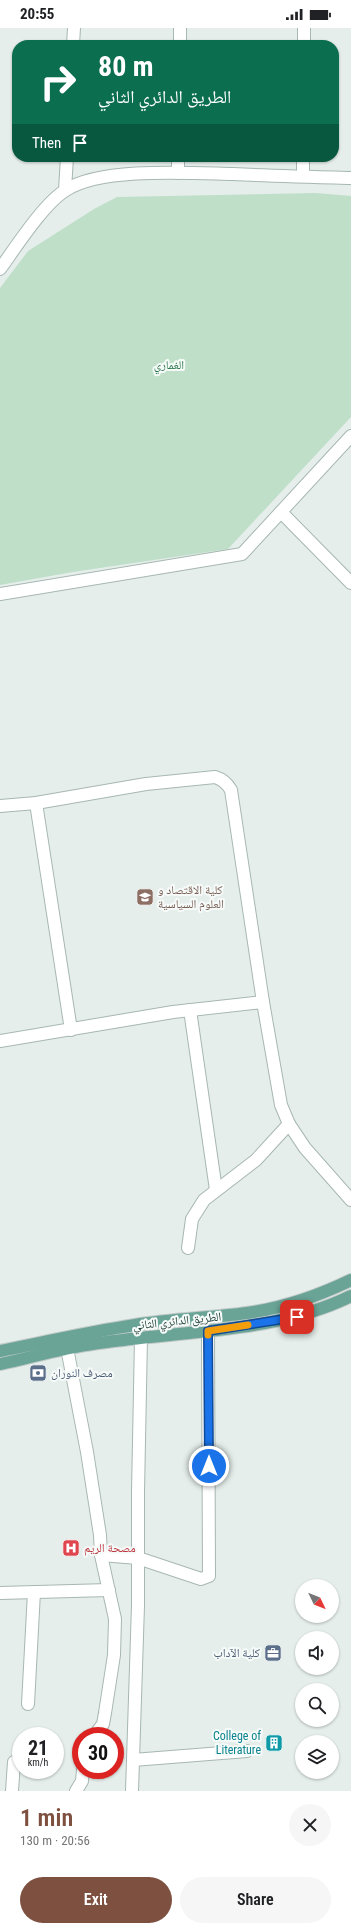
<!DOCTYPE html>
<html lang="en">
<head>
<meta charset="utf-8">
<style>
  body { margin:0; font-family:"Roboto Condensed","Noto Naskh Arabic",sans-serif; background:#f6f6f6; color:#202124; height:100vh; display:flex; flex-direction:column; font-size:15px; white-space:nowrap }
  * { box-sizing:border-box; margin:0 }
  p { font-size:13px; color:#757577 }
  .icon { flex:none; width:22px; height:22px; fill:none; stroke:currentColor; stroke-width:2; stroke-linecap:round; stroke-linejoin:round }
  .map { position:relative; height:1763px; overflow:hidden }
  .side { display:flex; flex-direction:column; background:#fff; flex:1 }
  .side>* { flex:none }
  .guide { position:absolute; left:12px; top:12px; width:327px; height:122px; border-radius:16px; box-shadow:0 1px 3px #0004; background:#0b6e4f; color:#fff; overflow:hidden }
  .needle { width:26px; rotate:133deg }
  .fabs { position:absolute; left:295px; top:1551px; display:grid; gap:8px }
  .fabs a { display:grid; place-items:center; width:44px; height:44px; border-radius:50%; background:#fff; box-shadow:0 1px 3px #0004; font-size:20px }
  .speed { position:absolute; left:12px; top:1699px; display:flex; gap:8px; font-size:20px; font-weight:700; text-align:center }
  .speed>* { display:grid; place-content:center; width:52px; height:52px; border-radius:50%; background:#fff; box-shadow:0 1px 3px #0004; line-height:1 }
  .speed small { font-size:10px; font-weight:400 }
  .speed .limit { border:6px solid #d22; background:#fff; color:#111 }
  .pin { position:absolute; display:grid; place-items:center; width:34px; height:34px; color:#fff; margin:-17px; border-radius:8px; box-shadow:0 2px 6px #0006 }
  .me { position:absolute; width:44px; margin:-22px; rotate:0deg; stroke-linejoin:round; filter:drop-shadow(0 0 3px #0008) }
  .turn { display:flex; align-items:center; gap:14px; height:84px; padding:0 20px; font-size:18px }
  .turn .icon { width:52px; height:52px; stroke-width:2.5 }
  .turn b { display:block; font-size:28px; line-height:34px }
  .then { display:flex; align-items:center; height:38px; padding:0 20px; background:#0003; gap:8px; font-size:15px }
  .round { display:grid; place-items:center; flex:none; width:42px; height:42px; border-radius:21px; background:#f6f6f6 }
  .summary { display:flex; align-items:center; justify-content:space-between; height:68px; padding:0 20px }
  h1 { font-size:24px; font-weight:600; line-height:30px; color:#7e503f }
  .button { display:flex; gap:8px; margin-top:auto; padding:8px 20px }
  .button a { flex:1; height:46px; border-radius:24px; background:#7e503f; color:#fff; font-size:16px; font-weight:600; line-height:46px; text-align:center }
  .button a+a { background:#f6f6f6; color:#202124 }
  .status { display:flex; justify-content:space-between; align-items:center; height:28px; padding:0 20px; background:#fff; direction:ltr }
  .status svg { height:11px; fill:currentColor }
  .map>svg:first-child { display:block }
  .green { fill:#bfdfc9 }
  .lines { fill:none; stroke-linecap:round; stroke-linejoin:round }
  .minor-casing { stroke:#a7b7b2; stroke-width:14 }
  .major-casing { stroke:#c2cac8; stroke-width:14 }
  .minor { stroke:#fff; stroke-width:12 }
  .major { stroke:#6aa497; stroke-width:12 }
  .route-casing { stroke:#114b97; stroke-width:10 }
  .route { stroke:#1a73e8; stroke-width:7 }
  .slow { stroke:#f59e0b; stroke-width:7 }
  .labels { text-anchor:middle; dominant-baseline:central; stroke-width:4; stroke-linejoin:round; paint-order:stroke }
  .park-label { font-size:12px; fill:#2d784d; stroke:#f6fbf9 }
  .education-label { font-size:12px; fill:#785e54; stroke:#f6fbf9; text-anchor:start }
  .street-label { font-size:12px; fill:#24413a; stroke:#f6fbf9 }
  .service-label { font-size:12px; fill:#4e5e75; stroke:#f6fbf9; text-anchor:start }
  .health-label { font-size:12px; fill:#be3a42; stroke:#f6fbf9; text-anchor:start }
  .culture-label { font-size:12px; fill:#0d838f; stroke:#f6fbf9; text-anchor:end }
</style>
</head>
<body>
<div class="status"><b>20:55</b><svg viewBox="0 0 49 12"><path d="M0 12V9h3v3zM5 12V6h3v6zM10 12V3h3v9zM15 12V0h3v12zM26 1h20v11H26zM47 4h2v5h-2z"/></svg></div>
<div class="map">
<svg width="351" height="1763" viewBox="0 0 351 1763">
  <rect width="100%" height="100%" fill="#e5eeeb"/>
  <path class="green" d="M316 165 351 168V389L228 521 73 544 0 557V260L28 223 94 181 117 169Z"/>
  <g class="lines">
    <defs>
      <g id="minor">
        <path d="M73 17 74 0"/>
        <path d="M180 17V0"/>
        <path d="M304 17V0"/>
        <path d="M178 145V129"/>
        <path d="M303 148V129"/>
        <path d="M65 162 67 129"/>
        <path d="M0 241C16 219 44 175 66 162 101 139 190 145 233 146 272 148 312 149 351 150"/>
        <path d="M281 484 351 555"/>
        <path d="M0 566 242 526 351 408"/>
        <path d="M36 775 71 1002"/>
        <path d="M0 778 36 775 146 756 215 749C222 751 227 755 231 762L263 974 281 1077 289 1096 305 1120 351 1172"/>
        <path d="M190 982 216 1162"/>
        <path d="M0 1013 173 984 263 974"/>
        <path d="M188 1220 192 1191 204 1172 256 1132 289 1096"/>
        <path d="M67 1320 87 1424 100 1507 101 1527 115 1591 114 1627 105 1685 103 1696 94 1708"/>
        <path d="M101 1527 138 1530 201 1551 209 1548 208 1303"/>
        <path d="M0 1565 109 1562"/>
        <path d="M28 1676 34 1564"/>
        <path d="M133 1732 247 1723"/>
        <path d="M12 1763 14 1734"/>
        <path d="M76 1763 82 1753 83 1742"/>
        <path d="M132 1763 138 1577V1464L141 1310"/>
      </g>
      <g id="major">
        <path d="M0 1323C45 1314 89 1304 135 1297 172 1291 210 1290 247 1285 283 1280 318 1268 351 1252"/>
        <path d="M0 1336C22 1332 43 1325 65 1321 90 1315 116 1313 140 1310 211 1302 286 1300 351 1268"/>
      </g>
    </defs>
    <use href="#minor" class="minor-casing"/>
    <use href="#major" class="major-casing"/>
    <use href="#minor" class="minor"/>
    <use href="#major" class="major"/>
  </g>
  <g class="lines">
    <defs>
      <path id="route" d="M209 1438 208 1303 297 1289"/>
    </defs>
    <use href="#route" class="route-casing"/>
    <use href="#route" class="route"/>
    <path class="slow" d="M208 1307V1303L248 1297"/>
  </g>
  <defs>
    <symbol id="university-square" viewBox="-11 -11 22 22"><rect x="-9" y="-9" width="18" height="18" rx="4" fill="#8d6e63" stroke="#f6fbf9"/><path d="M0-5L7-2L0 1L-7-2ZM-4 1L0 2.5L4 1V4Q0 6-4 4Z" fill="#fff"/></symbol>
    <symbol id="bank-square" viewBox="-11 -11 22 22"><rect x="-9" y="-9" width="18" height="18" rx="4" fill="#5c6f8a" stroke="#f6fbf9"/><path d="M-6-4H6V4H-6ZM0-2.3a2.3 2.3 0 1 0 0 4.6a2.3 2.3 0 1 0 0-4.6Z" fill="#fff"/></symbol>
    <symbol id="hospital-square" viewBox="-11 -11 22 22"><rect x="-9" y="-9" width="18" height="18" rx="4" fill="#e0444e" stroke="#f6fbf9"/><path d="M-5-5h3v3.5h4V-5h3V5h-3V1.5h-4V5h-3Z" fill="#fff"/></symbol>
    <symbol id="office-square" viewBox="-11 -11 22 22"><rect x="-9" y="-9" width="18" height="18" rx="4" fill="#5c6f8a" stroke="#f6fbf9"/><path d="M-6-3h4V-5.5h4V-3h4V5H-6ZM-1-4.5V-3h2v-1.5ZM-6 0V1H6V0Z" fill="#fff"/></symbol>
    <symbol id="building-square" viewBox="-11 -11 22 22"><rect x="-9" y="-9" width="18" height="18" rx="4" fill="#0f9aa8" stroke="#f6fbf9"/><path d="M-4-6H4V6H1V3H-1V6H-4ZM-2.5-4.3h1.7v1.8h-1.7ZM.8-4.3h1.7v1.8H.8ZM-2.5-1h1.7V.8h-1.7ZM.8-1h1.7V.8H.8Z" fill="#fff"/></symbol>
  </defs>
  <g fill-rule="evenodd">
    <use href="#university-square" x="135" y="859" width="20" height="20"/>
    <use href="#bank-square" x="28" y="1335" width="20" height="20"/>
    <use href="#hospital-square" x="61" y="1510" width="20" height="20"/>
    <use href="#office-square" x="263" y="1615" width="20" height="20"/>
    <use href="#building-square" x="264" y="1705" width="20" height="20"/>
  </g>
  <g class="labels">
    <g class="park-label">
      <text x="169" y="337">الغماري</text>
    </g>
    <g class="education-label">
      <text x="158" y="862">كلية الاقتصاد و<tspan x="158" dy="14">العلوم السياسية</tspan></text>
    </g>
    <g class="street-label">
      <text transform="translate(177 1293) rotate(-6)">الطريق الدائري الثاني</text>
    </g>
    <g class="service-label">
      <text x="51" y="1345">مصرف النوران</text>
      <text x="260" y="1625" text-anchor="end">كلية الآداب</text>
    </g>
    <g class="health-label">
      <text x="84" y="1520">مصحة الريم</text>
    </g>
    <g class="culture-label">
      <text x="261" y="1708">College of<tspan x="261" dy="14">Literature</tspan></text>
    </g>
  </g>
</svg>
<div class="fabs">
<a><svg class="needle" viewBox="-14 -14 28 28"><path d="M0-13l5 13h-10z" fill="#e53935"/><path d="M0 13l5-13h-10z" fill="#757577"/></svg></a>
<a><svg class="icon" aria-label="sound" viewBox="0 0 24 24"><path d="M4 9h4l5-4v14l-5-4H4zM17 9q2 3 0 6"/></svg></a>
<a><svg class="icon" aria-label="search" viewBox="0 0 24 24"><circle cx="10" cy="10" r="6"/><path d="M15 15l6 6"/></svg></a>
<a><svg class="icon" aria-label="layers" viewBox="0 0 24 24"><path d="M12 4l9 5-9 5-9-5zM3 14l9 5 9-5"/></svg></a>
</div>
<div class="speed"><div>21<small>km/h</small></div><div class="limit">30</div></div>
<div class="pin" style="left:297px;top:1289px;background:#d93025"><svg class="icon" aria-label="arrive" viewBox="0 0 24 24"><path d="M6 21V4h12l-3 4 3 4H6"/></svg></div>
<svg class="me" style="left:209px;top:1438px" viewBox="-20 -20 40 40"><circle r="17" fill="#1a73e8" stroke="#fff" stroke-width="3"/><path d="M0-11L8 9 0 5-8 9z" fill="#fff"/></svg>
<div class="guide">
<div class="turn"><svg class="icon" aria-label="right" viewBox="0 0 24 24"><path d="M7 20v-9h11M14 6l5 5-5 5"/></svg><div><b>80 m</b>الطريق الدائري الثاني</div></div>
<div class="then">Then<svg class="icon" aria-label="arrive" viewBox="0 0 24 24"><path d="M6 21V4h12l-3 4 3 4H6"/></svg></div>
</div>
</div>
<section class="side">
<div class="summary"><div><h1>1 min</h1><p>130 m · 20:56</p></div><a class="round"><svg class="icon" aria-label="close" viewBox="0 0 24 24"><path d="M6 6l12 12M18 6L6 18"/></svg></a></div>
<div class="button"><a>Exit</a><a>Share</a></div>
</section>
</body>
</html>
